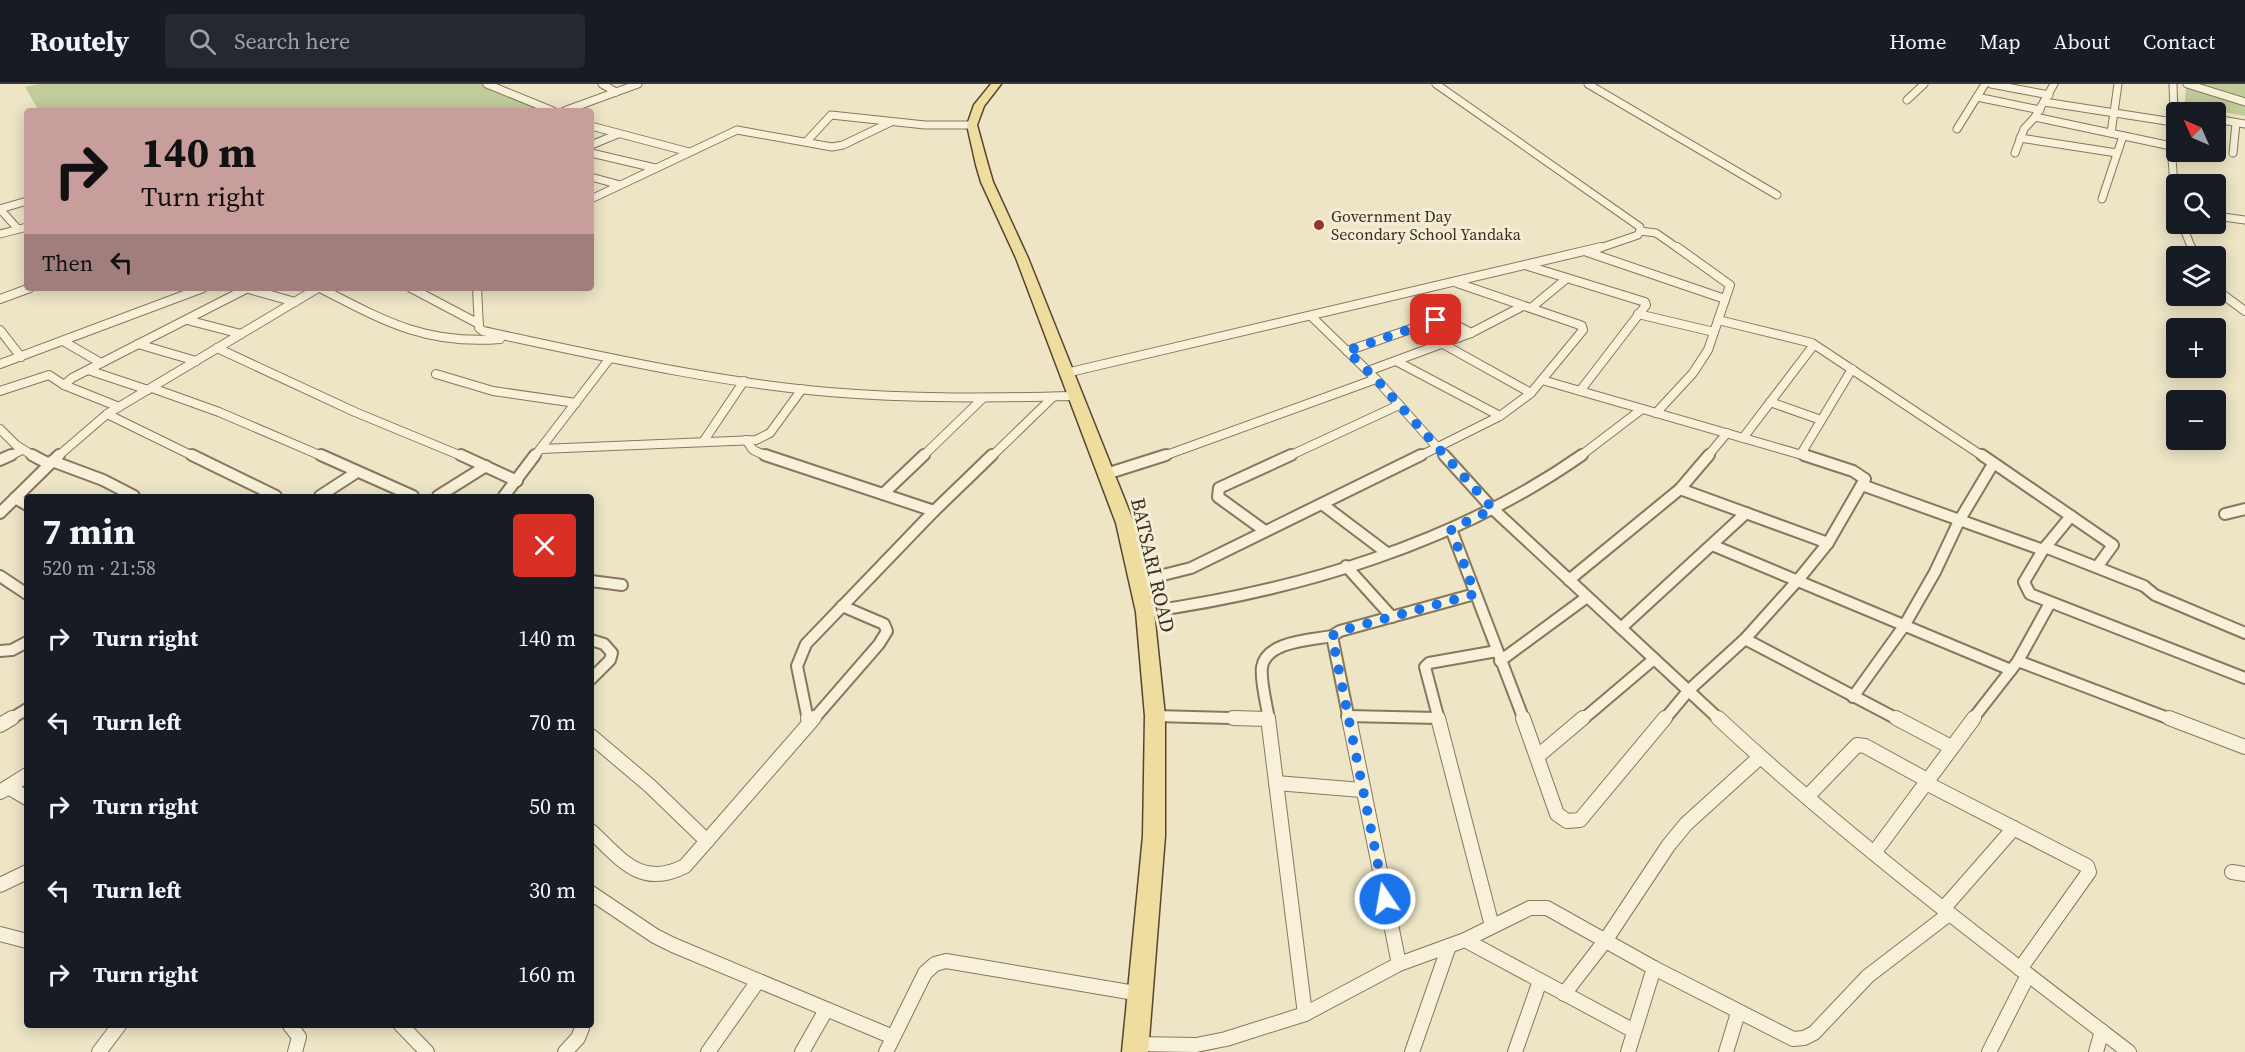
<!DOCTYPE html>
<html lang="en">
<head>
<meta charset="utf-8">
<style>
  body { margin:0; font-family:"Source Serif 4",serif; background:#242831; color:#f1f3f6; height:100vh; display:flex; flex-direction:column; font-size:22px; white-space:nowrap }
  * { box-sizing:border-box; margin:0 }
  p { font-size:20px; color:#9ea1a6 }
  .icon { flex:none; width:33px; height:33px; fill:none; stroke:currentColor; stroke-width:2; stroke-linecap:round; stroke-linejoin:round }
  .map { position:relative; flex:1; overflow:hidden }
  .details { position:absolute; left:24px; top:410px; width:570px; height:534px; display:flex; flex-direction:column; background:#171b24; border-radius:6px; box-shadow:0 3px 15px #0003 }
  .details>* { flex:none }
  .banner { position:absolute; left:24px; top:24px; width:570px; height:183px; border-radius:6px; box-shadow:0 3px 15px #0003; background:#c89e9c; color:#111; overflow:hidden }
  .needle { width:39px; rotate:315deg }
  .controls { position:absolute; left:2166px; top:18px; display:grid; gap:12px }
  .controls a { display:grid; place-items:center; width:60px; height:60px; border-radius:6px; background:#171b24; box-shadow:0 3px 15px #0003; font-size:30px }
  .pin { position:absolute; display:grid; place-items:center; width:51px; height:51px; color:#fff; margin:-26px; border-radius:12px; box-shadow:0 3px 9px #0006 }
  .me { position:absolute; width:66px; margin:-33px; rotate:348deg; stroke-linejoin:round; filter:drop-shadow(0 0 4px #0008) }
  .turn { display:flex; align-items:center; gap:21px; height:126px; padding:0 18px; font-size:27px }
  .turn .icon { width:78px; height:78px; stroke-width:2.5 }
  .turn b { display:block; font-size:42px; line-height:51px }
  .then { display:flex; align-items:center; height:57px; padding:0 18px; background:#0003; gap:12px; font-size:22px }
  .round { display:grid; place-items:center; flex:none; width:63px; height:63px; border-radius:6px; background:#242831 }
  .summary { display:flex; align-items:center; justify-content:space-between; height:102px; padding:0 18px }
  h1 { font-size:36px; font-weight:700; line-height:45px }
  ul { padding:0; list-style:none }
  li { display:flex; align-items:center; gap:18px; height:84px; padding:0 18px }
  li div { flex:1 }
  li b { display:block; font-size:22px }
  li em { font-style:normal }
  header { display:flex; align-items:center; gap:36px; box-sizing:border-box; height:84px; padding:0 30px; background:#171b24; border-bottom:2px solid #363941 }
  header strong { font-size:28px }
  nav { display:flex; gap:33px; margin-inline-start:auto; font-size:21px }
  .search { width:420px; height:54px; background:#242831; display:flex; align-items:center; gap:15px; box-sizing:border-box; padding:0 21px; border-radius:6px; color:#9ea1a6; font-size:22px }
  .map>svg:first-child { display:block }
  .green { fill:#c2cb9a }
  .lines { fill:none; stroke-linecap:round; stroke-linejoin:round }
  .minor-far3-casing { stroke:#88775c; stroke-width:9 }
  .minor-far2-casing { stroke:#88775c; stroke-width:10 }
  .minor-far1-casing { stroke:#88775c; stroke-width:14 }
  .minor-casing { stroke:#88775c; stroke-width:16 }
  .primary-casing { stroke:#564530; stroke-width:3 }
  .minor-far3 { stroke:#f8f1da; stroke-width:7 }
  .minor-far2 { stroke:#f8f1da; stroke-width:8 }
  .minor-far1 { stroke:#f8f1da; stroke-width:10 }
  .minor { stroke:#f8f1da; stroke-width:14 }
  .primary { fill:#efdda0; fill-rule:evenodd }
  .route { stroke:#1a73e8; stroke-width:10; stroke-dasharray:0 18 }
  .poi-dot { fill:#96352e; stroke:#f5eed6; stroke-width:2 }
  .labels { text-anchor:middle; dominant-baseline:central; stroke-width:6; stroke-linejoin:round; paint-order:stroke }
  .far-poi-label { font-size:16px; fill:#392e20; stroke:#f5eed6; text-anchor:start }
  .street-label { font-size:20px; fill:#392e20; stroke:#f5eed6 }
</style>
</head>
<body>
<header>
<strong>Routely</strong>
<div class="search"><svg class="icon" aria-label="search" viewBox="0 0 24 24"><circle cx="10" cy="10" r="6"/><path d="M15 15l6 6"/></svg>Search here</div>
<nav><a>Home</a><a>Map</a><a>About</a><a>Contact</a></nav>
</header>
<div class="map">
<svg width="2245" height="968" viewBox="0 0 2245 968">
  <rect width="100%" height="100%" fill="#ede5c6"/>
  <g class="green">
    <path d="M39 0H491L556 27H39L25 3Z"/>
    <path d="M2186 0H2245V32L2185 21Z"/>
  </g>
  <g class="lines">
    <defs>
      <g id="minor-far3">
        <path d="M487 0 553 27"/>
        <path d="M602 0 616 8"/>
        <path d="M1436 0 1640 143V147"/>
        <path d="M1588 0 1777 111"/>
        <path d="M1991 0 2049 11"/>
        <path d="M2173 0 2174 33 2171 62 2176 127"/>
        <path d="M2187 0 2245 18"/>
        <path d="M1977 13 2040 26"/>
        <path d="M1907 16 1924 0"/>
        <path d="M2044 18 2173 38"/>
        <path d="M564 27 638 0"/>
        <path d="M2035 33 2171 62"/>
        <path d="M2216 35 2245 40"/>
        <path d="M591 42 689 68"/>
        <path d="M1957 45 1985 0"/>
        <path d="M2111 49 2118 0"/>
        <path d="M2020 54 2117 69"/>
        <path d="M806 58 831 31 925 41H972"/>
        <path d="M591 61 618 50"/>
        <path d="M591 69 655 84"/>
        <path d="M2015 69 2024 45 2035 33 2054 0"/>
        <path d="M2233 69 2236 39"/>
        <path d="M591 93 620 101"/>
        <path d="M591 115 737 46 832 63 843 61 891 38"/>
        <path d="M2102 115 2123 52"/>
        <path d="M2216 132 2245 136"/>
        <path d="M2182 140 2192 165"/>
        <path d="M18 145 0 125 27 117"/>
        <path d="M0 150 27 143"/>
        <path d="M1597 165 1638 151 1640 147 1656 149 1679 165"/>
      </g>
      <g id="minor-far2">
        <path d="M2191 163 2195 172"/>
        <path d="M1587 168 1725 215"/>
        <path d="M1528 182 1645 218 1646 221 1580 307"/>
        <path d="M2216 202 2222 210 2245 227"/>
        <path d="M245 204 295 218"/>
        <path d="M320 204C384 237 426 261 500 255"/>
        <path d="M411 204 479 240"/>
        <path d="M477 204 479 244 483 247C597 271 712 298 829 308 911 315 993 314 1075 312"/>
        <path d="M0 215 30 204"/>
        <path d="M1531 224 1566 195"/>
        <path d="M1638 230 1714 248"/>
        <path d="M1312 233 1376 295 1446 373"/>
        <path d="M187 236 241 250"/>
        <path d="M1718 236 1812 259 1984 373"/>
        <path d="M0 246 21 273"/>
        <path d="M63 257 101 279"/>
        <path d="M138 260 196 277"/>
        <path d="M1443 260 1531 309"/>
        <path d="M217 264 355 328 464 373"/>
        <path d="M1347 267 1440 235H1445L1471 249"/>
        <path d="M1396 277 1500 332"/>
        <path d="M0 280 203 204"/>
        <path d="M88 286 148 306"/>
        <path d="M1368 287 1471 249 1523 222"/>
        <path d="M1066 289 1601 163"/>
        <path d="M436 290 493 307 576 319"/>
        <path d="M1542 296 1809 373"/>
        <path d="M64 301 72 294 246 205"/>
        <path d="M152 304 219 328 324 373"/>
        <path d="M0 307 49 291 64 301 119 323"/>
        <path d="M1770 318 1821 336"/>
        <path d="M1656 329 1693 289 1708 266 1730 201 1677 163"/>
        <path d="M107 330 195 373"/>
        <path d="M0 345 16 361 35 373"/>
        <path d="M1743 354 1813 262"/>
        <path d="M746 356 753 366 769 373"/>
        <path d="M703 358 744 297"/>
        <path d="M541 365 756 356 770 349 802 305"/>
        <path d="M1801 370 1852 285"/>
        <path d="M8 373 22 366"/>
        <path d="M57 373 107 330 318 204"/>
        <path d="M534 373 610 274"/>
        <path d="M922 373 983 314"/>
        <path d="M991 373 1053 313"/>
        <path d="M1161 373 1376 295"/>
        <path d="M1287 373 1399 321"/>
        <path d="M1418 373 1500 332 1531 309 1583 246 1582 242 1577 240 1457 199"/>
        <path d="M1579 373 1642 325"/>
        <path d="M1707 373 1727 349"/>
      </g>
      <g id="minor-far1">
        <path d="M32 371 49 380"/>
        <path d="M192 371 276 412"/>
        <path d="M321 371 413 412"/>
        <path d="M461 371 517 397"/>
        <path d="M765 371 934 427"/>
        <path d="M1444 371 1493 425 1720 636"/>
        <path d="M1982 371 2113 461 2097 483"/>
        <path d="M0 376 11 371"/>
        <path d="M52 377 103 396 134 412"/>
        <path d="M1106 390 1166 371"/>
        <path d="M1862 401 2043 466"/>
        <path d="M1680 405 1828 459"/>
        <path d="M883 410 924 371"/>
        <path d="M320 412 357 388"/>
        <path d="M438 412 486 382"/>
        <path d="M504 412 535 371"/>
        <path d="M15 414 27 421"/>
        <path d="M1322 420 1387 469"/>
        <path d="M0 429 59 371"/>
        <path d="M2225 430 2245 425"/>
        <path d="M2071 432 2043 466 2024 498 2030 510 2245 594"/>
        <path d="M1451 445 1524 636"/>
        <path d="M1265 447 1218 413 1219 404 1291 371"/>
        <path d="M1712 461 2011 586"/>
        <path d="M2045 463 2144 502 2155 511 2245 549"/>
        <path d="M1346 482 1392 533"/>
        <path d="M0 492 27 510"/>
        <path d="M1569 496 1680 405 1709 371"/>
        <path d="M591 497 622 501"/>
        <path d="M1139 497 1191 484 1421 371"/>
        <path d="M1145 528C1297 507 1455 460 1582 371"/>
        <path d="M1621 544 1746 429"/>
        <path d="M1745 555 1899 636"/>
        <path d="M591 556 604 560 612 569 610 576 591 595"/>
        <path d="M0 567 12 566 27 558"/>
        <path d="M1500 577 1587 513"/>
        <path d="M2018 577 2173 636"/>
        <path d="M1853 613 1904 542 1935 488 1959 437 1993 380"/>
        <path d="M1155 632 1268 635"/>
        <path d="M1347 632 1438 634"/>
        <path d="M9 636 27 625"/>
        <path d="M808 636 797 582 806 560 934 427 992 371"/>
        <path d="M813 636 879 560 887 547 884 540 842 522"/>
        <path d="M1269 636C1267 621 1260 597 1262 583 1266 557 1312 556 1332 552"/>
        <path d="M1349 636 1332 552 1340 547 1475 510"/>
        <path d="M1439 636 1425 583 1429 579 1497 567"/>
        <path d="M1582 636 1654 575"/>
        <path d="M1664 636 1689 606 1745 555 1798 496 1828 459 1865 395 1853 387 1804 371"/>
        <path d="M1972 636 2018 577 2050 519"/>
      </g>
      <g id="minor">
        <path d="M808 634 809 639"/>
        <path d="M1233 634 1268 635"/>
        <path d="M1268 634 1305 930"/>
        <path d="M1349 634 1399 880"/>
        <path d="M1438 634 1492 842"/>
        <path d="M1523 634 1557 730 1567 737 1580 736 1665 634"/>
        <path d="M1718 634C1847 754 1989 861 2129 968"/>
        <path d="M1896 634 1951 663"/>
        <path d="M2169 634 2245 663"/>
        <path d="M0 641 12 634"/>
        <path d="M591 652 650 702 707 757"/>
        <path d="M1538 672 1583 634"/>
        <path d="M1276 699 1362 706"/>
        <path d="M1926 699 2087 782 2089 788 2020 885"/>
        <path d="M8 703 27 714"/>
        <path d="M0 708 27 691"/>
        <path d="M1807 713 1857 661 1865 662 1927 696"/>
        <path d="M591 747C621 775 641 805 685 782L814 634"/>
        <path d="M1874 769 1974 634"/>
        <path d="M2232 788 2245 790"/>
        <path d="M0 801 27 788"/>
        <path d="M591 809 655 852 673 861 893 953"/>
        <path d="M1943 825 2014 744"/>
        <path d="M0 850 27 857"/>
        <path d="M1465 856 1634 947"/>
        <path d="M1564 910 1605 857 1668 762 1686 740 1760 673"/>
        <path d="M289 940 299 953 295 968"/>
        <path d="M400 940 427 968"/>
        <path d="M1136 960 1196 961 1226 955 1305 930 1399 880 1465 856 1530 824H1547L1654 884 1793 955 1804 954 1814 949 1868 892 1949 830"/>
        <path d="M99 968 120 940"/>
        <path d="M565 968 578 954 582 944 580 940"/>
        <path d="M708 968 758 897"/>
        <path d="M802 968 826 926"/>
        <path d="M886 968 925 889 935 880 946 877 1141 910"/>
        <path d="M1412 968 1449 862"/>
        <path d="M1515 968 1540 897"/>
        <path d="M1628 968 1654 884"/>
        <path d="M1726 968 1738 929"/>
        <path d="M1989 968 2028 891"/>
        <path d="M2096 968 2102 947"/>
      </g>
      <path id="primary" d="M991 0H1001L984 22 977 41 988 81 993 98 1028 174 1134 439 1154 528 1165 632V752L1148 968H1122L1143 752 1145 632 1136 528 1116 439 1016 174 981 98 976 81 967 41 974 21Z"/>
    </defs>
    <use href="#minor-far3" class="minor-far3-casing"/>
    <use href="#minor-far2" class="minor-far2-casing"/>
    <use href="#minor-far1" class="minor-far1-casing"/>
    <use href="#minor" class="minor-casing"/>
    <use href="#primary" class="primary-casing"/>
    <use href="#minor-far3" class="minor-far3"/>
    <use href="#minor-far2" class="minor-far2"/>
    <use href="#minor-far1" class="minor-far1"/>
    <use href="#minor" class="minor"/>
    <use href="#primary" class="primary"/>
  </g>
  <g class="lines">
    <path class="route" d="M1385 815 1332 552 1340 547 1475 510 1451 445 1493 425 1376 295 1347 267 1436 236"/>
  </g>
  <circle class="poi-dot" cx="1319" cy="141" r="6"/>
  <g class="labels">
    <g class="far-poi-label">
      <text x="1331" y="132">Government Day<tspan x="1331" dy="18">Secondary School Yandaka</tspan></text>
    </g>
    <g class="street-label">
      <text transform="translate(1153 481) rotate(77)">BATSARI ROAD</text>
    </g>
  </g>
</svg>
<div class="controls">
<a><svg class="needle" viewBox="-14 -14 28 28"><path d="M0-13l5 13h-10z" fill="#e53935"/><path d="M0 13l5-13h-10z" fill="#9ea1a6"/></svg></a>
<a><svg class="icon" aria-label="search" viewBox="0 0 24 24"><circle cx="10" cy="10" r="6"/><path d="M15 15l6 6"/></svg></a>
<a><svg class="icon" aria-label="layers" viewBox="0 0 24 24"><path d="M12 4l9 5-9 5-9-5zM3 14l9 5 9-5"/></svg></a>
<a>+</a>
<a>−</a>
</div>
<div class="pin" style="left:1436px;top:236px;background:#d93025"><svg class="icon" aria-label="arrive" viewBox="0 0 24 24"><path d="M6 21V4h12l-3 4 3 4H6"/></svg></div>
<svg class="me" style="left:1385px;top:815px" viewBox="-20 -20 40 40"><circle r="17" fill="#1a73e8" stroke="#fff" stroke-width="3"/><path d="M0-11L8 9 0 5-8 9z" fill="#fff"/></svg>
<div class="banner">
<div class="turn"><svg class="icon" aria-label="right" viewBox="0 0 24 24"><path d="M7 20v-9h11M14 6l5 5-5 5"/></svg><div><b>140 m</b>Turn right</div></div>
<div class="then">Then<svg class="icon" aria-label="left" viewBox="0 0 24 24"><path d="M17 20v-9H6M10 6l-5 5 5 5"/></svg></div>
</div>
<section class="details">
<div class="summary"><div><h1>7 min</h1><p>520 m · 21:58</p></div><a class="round" style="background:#d93025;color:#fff"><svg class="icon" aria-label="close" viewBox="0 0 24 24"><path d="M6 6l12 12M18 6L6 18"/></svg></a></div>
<ul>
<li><svg class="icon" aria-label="right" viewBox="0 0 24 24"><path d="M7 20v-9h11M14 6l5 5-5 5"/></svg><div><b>Turn right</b></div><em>140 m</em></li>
<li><svg class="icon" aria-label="left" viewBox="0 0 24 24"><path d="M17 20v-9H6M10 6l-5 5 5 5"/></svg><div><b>Turn left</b></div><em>70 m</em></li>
<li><svg class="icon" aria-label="right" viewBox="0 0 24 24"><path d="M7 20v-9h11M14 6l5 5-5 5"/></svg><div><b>Turn right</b></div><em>50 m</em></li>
<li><svg class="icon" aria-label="left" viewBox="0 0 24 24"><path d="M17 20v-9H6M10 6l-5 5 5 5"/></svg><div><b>Turn left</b></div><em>30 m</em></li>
<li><svg class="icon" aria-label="right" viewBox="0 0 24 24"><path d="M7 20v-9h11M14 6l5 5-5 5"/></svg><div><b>Turn right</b></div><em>160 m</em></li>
</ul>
</section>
</div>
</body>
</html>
